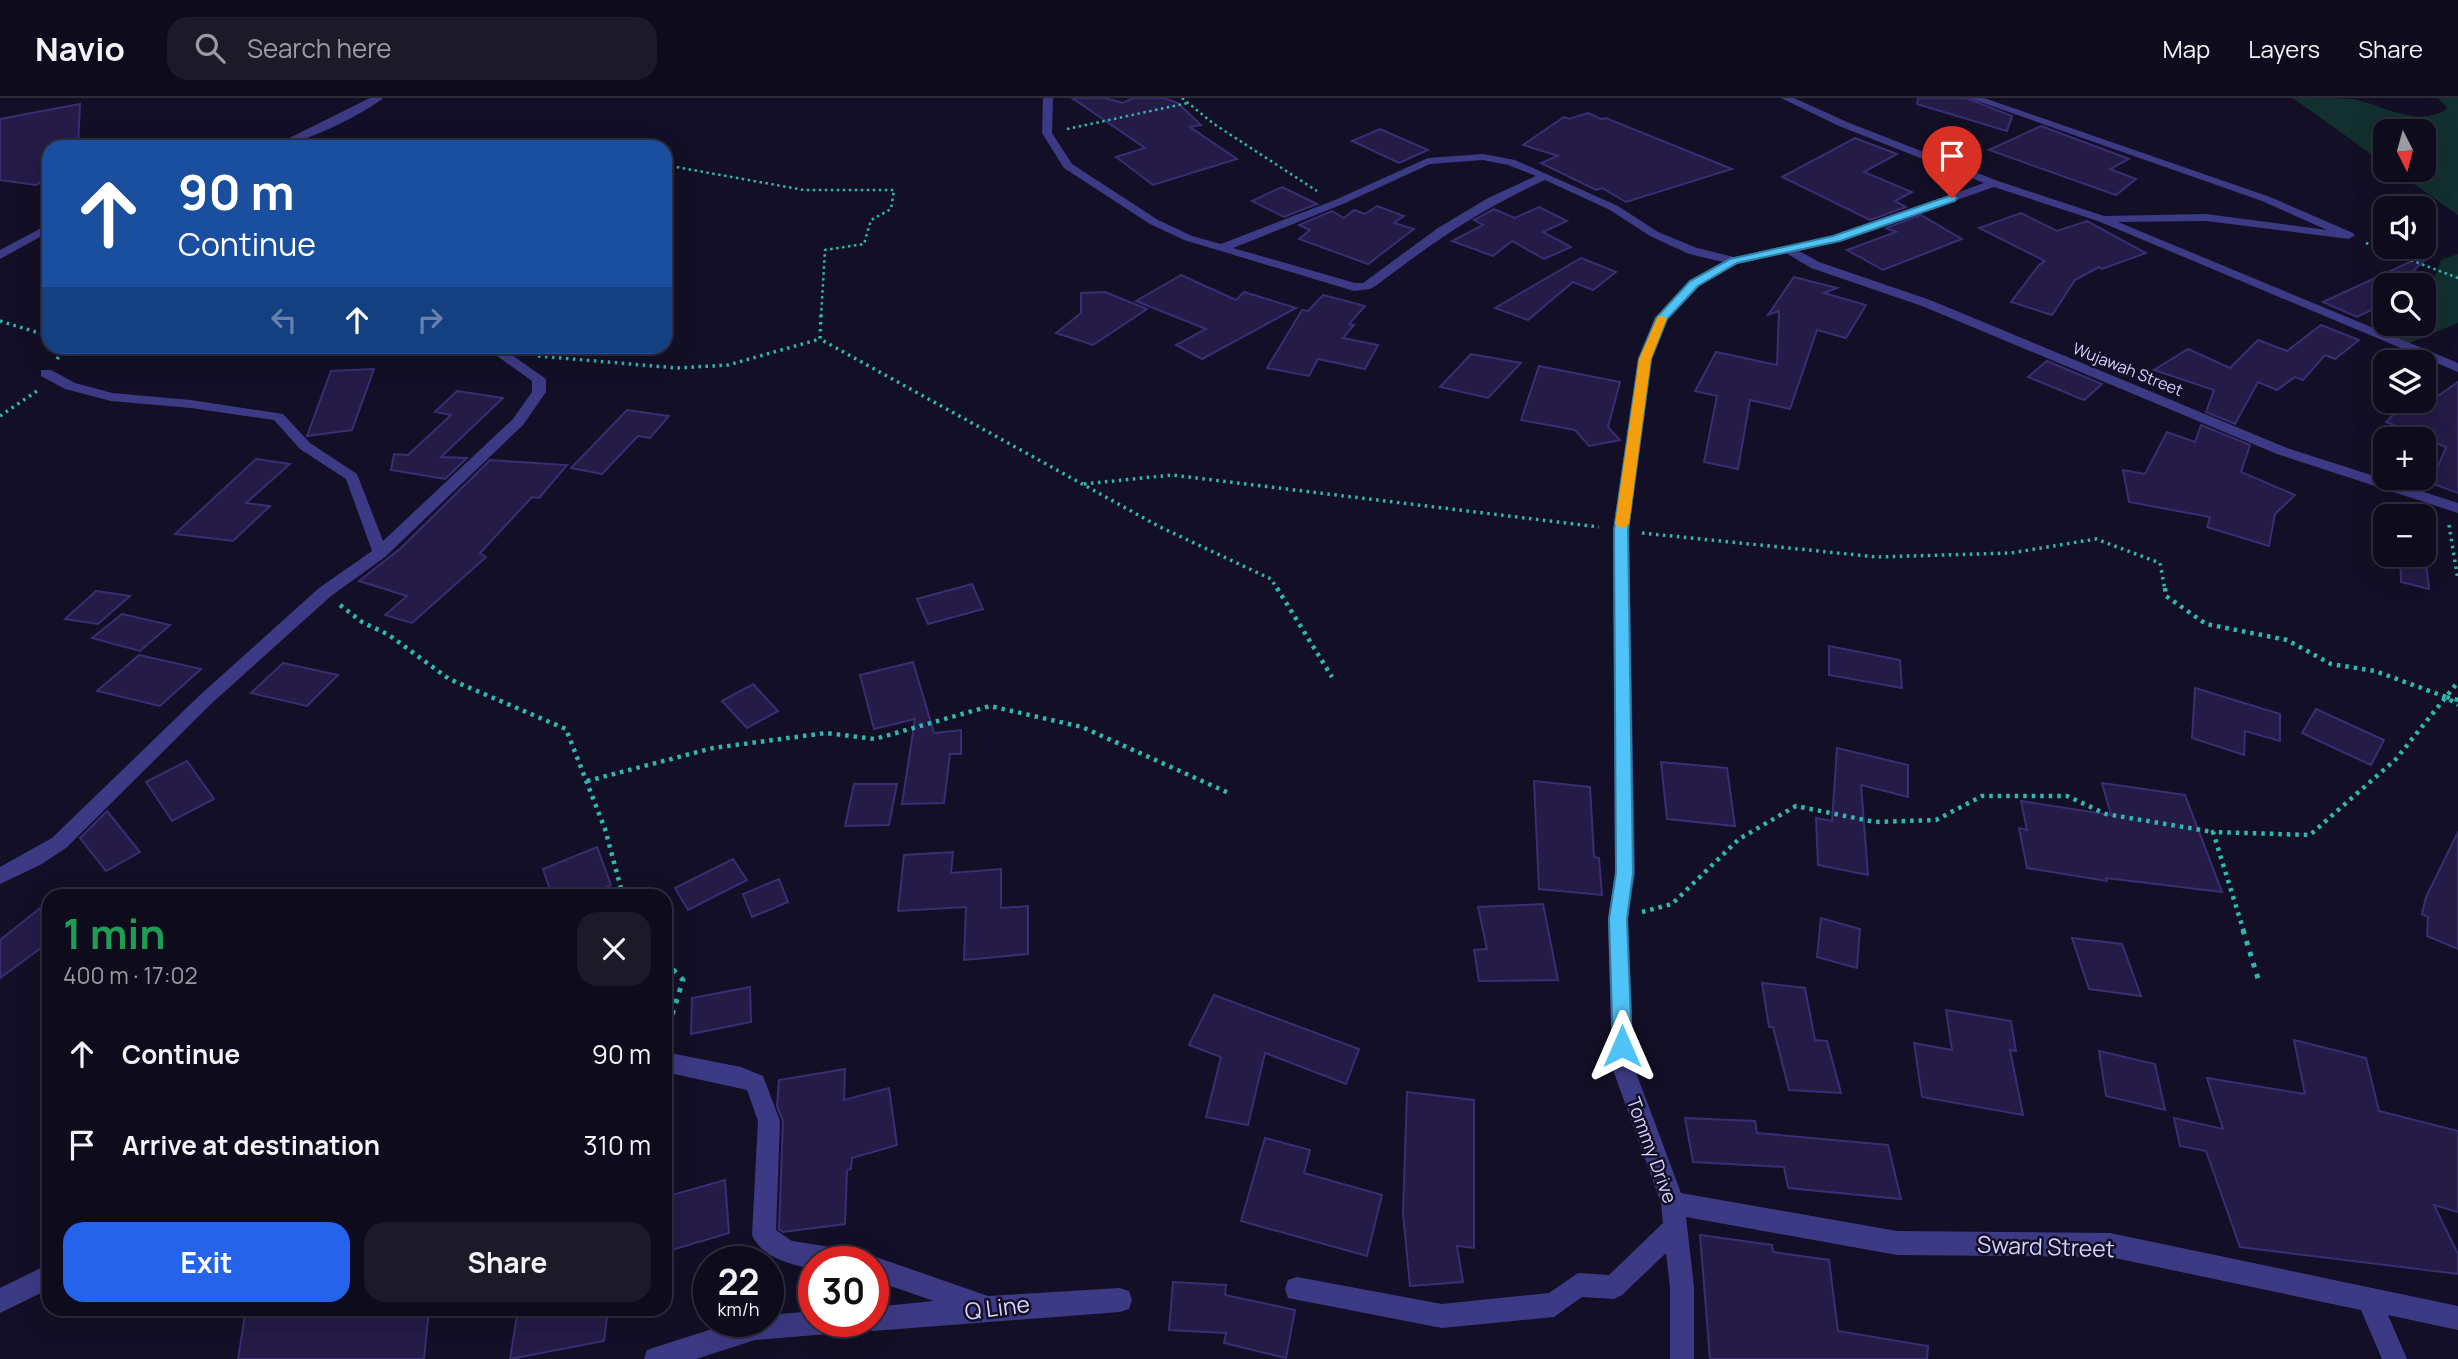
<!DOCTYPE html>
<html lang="en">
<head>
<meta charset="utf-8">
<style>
  body { margin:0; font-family:Manrope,sans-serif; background:#1c1929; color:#f1f3f6; height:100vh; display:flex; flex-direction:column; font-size:26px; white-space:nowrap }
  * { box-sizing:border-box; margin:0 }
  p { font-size:23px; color:#9b9ba3 }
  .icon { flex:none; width:38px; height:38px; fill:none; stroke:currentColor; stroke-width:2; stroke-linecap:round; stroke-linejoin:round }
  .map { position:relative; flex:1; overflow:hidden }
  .side { position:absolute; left:42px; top:791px; width:630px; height:427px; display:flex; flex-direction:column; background:#0e0b1c; border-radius:21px; box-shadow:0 7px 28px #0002,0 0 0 2px #2e2b3b }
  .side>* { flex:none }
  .banner { position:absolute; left:42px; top:42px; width:630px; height:214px; border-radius:21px; box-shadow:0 7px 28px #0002,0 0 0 2px #2e2b3b; background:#1a4fa0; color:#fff; overflow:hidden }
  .needle { width:46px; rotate:174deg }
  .tools { position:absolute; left:2373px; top:21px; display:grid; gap:14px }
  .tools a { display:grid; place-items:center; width:63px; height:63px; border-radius:14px; background:#0e0b1c; box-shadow:0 7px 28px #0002,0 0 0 2px #2e2b3b; font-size:35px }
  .speed { position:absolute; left:693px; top:1148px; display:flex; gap:14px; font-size:35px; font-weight:700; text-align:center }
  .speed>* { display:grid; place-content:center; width:91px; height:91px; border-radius:50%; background:#0e0b1c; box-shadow:0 7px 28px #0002,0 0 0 2px #2e2b3b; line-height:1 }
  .speed small { font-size:18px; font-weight:400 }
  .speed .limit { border:10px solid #d22; background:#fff; color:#111 }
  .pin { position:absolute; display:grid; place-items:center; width:60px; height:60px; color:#fff; margin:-72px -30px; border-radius:50% 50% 50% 0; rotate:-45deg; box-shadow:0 0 7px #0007 }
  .pin .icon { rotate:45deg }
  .me { position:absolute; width:77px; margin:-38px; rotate:0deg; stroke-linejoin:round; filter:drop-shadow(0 0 5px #0008) }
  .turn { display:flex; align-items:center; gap:24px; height:147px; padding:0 21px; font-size:32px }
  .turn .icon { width:91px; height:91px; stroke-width:2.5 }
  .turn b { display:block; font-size:49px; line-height:60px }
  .lanes { display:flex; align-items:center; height:66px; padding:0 21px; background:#0003; justify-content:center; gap:35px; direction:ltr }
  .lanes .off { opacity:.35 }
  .round { display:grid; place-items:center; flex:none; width:74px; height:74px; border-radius:21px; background:#1c1929 }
  .summary { display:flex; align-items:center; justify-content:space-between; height:119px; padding:0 21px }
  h1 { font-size:42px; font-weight:700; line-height:52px; color:#1e9e55 }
  .action { display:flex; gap:14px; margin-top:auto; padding:14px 21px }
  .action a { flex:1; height:80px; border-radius:21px; background:#2563eb; color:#fff; font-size:28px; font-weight:700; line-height:80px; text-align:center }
  .action a+a { background:#1c1929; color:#f1f3f6 }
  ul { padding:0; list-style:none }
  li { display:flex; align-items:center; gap:21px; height:91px; padding:0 21px }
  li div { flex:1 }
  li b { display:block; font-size:26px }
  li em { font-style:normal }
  header { display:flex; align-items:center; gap:42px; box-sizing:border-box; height:98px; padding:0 35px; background:#0e0b1c; border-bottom:2px solid #2e2b3b }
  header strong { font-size:33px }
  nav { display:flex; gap:38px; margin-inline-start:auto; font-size:24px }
  .search { width:490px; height:63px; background:#1c1929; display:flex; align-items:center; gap:18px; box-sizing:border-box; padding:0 24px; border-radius:21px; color:#9b9ba3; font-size:26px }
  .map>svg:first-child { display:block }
  .green { fill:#12302f }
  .building { fill:#241b47; stroke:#3b2d73; stroke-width:2 }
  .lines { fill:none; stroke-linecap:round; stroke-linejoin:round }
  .path-far3 { stroke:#2fb8b0; stroke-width:2.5; stroke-dasharray:2.5 3.5; stroke-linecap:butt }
  .path-far2 { stroke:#2fb8b0; stroke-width:3.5; stroke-dasharray:2.5 4.5; stroke-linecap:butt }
  .path-far1 { stroke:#2fb8b0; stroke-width:4.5; stroke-dasharray:3.5 5; stroke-linecap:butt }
  .path { stroke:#2fb8b0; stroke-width:5; stroke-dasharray:4.5 7; stroke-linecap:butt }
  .street { fill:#3d3a85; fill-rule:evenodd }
  .route { fill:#4fc3f7; stroke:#337fa1; stroke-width:2 }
  .slow { fill:#f59e0b }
  .labels { text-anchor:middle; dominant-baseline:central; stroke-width:5; stroke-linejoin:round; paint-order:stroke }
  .far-street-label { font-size:16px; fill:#d9d4ff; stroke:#130f26 }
  .street-label { font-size:19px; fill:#d9d4ff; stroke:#130f26 }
  .near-street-label { font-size:23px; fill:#d9d4ff; stroke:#130f26 }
</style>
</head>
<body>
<header>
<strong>Navio</strong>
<div class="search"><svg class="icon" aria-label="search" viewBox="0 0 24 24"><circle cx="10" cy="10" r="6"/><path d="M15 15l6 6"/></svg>Search here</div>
<nav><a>Map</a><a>Layers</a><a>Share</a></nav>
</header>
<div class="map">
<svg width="2458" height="1261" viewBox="0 0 2458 1261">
  <rect width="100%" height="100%" fill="#130f26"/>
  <g class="green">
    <path d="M2293 0C2312 0 2335 0 2354 1 2385 8 2418 31 2448 10L2438 0H2458V117L2394 72H2424V33H2385V66Z"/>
    <path d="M2458 156V225L2405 247 2368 232 2385 225 2424 226V207L2441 162Z"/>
  </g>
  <g class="building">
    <path d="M1072 0H1105L1123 5 1133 0H1164L1178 5 1201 27 1190 29 1237 61 1153 87 1116 59 1145 50Z"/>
    <path d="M1918 0H1966L2012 18 2007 33 1917 6Z"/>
    <path d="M80 6 78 49H49V80L36 87 0 82V21Z"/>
    <path d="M1588 15 1601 21 1606 20 1732 71 1626 104 1602 90 1596 92 1541 65 1558 58 1523 47 1564 19 1569 21Z"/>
    <path d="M2041 28 2129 61 2110 71 2136 81 2116 97 1989 52Z"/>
    <path d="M1380 31 1428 52 1399 65 1352 43Z"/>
    <path d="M1855 40 1897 56 1864 74 1912 94 1895 103 1906 109 1870 122 1782 79Z"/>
    <path d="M1282 89 1317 106 1284 119 1252 103Z"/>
    <path d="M1377 108 1404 118 1394 125 1414 131 1368 166 1299 141 1310 132 1299 127 1332 113 1344 120 1354 112 1365 116Z"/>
    <path d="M1539 109 1567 123 1543 134 1571 149 1544 161 1512 143 1493 158 1452 143 1483 127 1474 122 1494 111 1515 120Z"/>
    <path d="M2021 115 2057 133 2087 123 2146 155 2102 171 2099 169 2075 182 2052 217 2011 204 2039 167 2045 163 1979 130Z"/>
    <path d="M1921 117 1962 141 1883 172 1847 152 1896 134 1886 130Z"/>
    <path d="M2427 156 2429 158 2399 187H2385V201L2376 210 2357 219 2323 204Z"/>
    <path d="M1581 160 1616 174 1593 192 1573 184 1528 222 1495 210Z"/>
    <path d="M1181 177 1236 202 1244 194 1296 210 1202 261 1176 247 1206 231 1136 203Z"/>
    <path d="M1794 179 1837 190 1824 195 1866 207 1846 240 1817 232 1790 311 1750 302 1738 371 1704 364 1717 298 1695 293 1716 254 1777 267 1779 213 1768 217Z"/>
    <path d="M1105 194 1147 211 1093 247 1056 235 1081 215V195Z"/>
    <path d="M1323 197 1365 208 1349 226 1354 227 1343 240 1378 247 1365 271 1318 261 1309 278 1267 270 1302 212 1308 213Z"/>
    <path d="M2321 227 2359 242 2335 261 2325 257 2303 282 2295 279 2277 292 2258 284 2235 326 2206 314 2214 292 2154 272 2188 251 2230 270 2258 242 2287 253Z"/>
    <path d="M1471 256 1521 265 1488 300 1440 289Z"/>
    <path d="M2047 263 2102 286 2084 302 2028 279Z"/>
    <path d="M1539 268 1620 284 1608 329 1620 342 1589 348 1575 332 1521 322Z"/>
    <path d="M374 271 352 332 307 338 331 273Z"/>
    <path d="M2458 284V395L2431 385 2446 349 2386 324 2405 305 2419 311Z"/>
    <path d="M457 293 503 300 441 359 467 360 445 381 391 372 394 356 408 357 451 317 435 314Z"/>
    <path d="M627 312 669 318 650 340 638 338 602 376 571 370Z"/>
    <path d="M2201 327 2250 347 2241 374 2295 397 2275 416 2269 448 2207 429 2210 419 2129 404 2123 372 2145 376 2167 334 2195 344Z"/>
    <path d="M256 361 290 366 246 405 270 408 233 443 175 436Z"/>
    <path d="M490 362 567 367 539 400 532 399 480 455 486 459 412 525 385 517 407 498 359 483 401 450Z"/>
    <path d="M2400 457 2426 464 2429 491 2401 484Z"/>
    <path d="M972 486 983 511 928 526 917 501Z"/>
    <path d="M96 493 130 498 98 526 65 521Z"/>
    <path d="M122 516 170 527 140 553 92 540Z"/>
    <path d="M1829 548 1900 562 1902 590 1829 577Z"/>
    <path d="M139 557 201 571 160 608 97 593Z"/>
    <path d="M913 564 934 635 961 632V656H950L944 705 902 706 915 621 874 631 860 577Z"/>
    <path d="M283 565 338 577 307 608 251 595Z"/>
    <path d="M753 586 778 613 747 630 722 603Z"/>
    <path d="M2195 590 2280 616V643L2245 633 2244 657 2192 640Z"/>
    <path d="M2316 611 2384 642 2371 667 2302 635Z"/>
    <path d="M1837 650 1908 667V699L1861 687 1868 777 1818 767 1816 720 1832 723Z"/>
    <path d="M187 663 214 701 172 723 146 684Z"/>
    <path d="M1661 664 1727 670 1735 728 1667 721Z"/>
    <path d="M1534 683 1590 689 1594 759 1599 760 1602 797 1539 791Z"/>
    <path d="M2102 685 2185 697 2222 794 2106 780 2107 783 2027 770 2019 730 2027 732 2021 703 2111 717Z"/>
    <path d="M854 686H897L889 727 845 728Z"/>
    <path d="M107 713 140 754 106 773 80 740Z"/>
    <path d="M2458 734V851L2427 838 2428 819 2422 816 2426 799Z"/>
    <path d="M597 749 611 787 584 798H552L543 771Z"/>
    <path d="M953 754 951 775 1001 771V810L1028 808V856L964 862 966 809 898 813 904 757Z"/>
    <path d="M733 761 747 782 688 812 675 790Z"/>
    <path d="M779 781 788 804 752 819 743 796Z"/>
    <path d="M49 803V844L0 880V842Z"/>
    <path d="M1543 806 1558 882 1479 883 1474 852 1487 851 1478 809Z"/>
    <path d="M1821 820 1860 831 1857 870 1817 859Z"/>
    <path d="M2072 840 2122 846 2141 898 2089 891Z"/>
    <path d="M1762 885 1805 890 1815 942 1827 943 1841 995 1789 992 1773 929H1769Z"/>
    <path d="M750 889 751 924 691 936 692 900Z"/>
    <path d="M1214 897 1359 951 1346 986 1265 955 1248 1027 1206 1019 1221 959 1189 947Z"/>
    <path d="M1946 912 2011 923 2016 953 2010 952 2023 1017 1922 999 1914 945 1952 952Z"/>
    <path d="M2294 942 2366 960 2379 1013 2458 1033V1114L2434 1107 2458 1156V1176L2240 1149 2206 1053 2180 1048 2174 1020 2223 1031 2207 980 2305 996Z"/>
    <path d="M2099 953 2155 966 2165 1012 2106 998Z"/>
    <path d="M845 971 844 1002 889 990 897 1047 852 1060 851 1071 847 1072 845 1126 783 1134 779 1131 783 1023 777 1008 779 982Z"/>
    <path d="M1407 994 1474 1002V1150L1457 1148 1463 1184 1410 1188 1403 1115Z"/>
    <path d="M1685 1020 1755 1023 1757 1035 1888 1047 1901 1101 1788 1090 1784 1069 1693 1064Z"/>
    <path d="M1265 1040 1310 1052 1304 1075 1382 1097 1367 1158 1241 1123Z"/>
    <path d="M725 1082 729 1135 665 1154V1099Z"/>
    <path d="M1700 1137 1772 1147 1773 1154 1829 1162 1838 1233 1928 1248 1927 1261H1710Z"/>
    <path d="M1173 1184 1226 1187 1225 1197 1295 1212 1286 1260 1224 1245 1226 1235 1169 1232Z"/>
    <path d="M266 1211H429L424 1261H238L245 1217Z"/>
    <path d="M518 1211H608L604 1243 510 1261Z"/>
  </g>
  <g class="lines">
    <g class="path-far3">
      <path d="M1182 0 1214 26 1317 93"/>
      <path d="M1067 31 1188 5"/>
      <path d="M665 67 804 92H894L891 111 871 122 864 146 825 152 821 219"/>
      <path d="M2366 145 2458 180"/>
    </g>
    <g class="path-far2">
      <path d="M821 217 820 241 1160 429 1271 481 1278 492"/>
      <path d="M0 223 49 238"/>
      <path d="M538 258 677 270 728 267 820 241"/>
      <path d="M57 261 67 248"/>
      <path d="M0 318 37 293"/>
      <path d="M1084 386 1172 377 1599 429"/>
      <path d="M2449 427 2458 482"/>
      <path d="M1642 435 1877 459 2011 455 2096 441 2160 465 2165 492"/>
    </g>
    <g class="path-far1">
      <path d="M1277 490 1332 579"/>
      <path d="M2165 490 2166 498 2206 526 2287 542 2331 566 2375 573 2446 599"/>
      <path d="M340 507 362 524 389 537 449 581 566 631 605 731 623 798"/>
      <path d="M2458 602 2446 599 2458 607"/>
      <path d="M587 683 713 650 826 635 875 641 990 608 1082 629 1231 696"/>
      <path d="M1642 814 1672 806 1739 741 1796 708 1875 724 1936 722 1982 698H2067L2106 716 2213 734"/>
      <path d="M2244 834 2213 734 2310 737 2396 661 2458 584"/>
    </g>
    <g class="path">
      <path d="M2243 832 2260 887"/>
      <path d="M665 863 683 882 665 939"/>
    </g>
    <g class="street">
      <path d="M370 0H383C363 17 296 49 271 49Z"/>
      <path d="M1043 0H1053L1052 35 1072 66 1158 122 1192 138 1221 146 1335 102 1428 60 1483 56 1515 62 1618 108 1658 134 1697 150 1734 159 1833 138 1984 85 1839 28 1781 0H1794L1847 24 1998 83 2104 118 2206 116 2327 132 2262 103 1969 0H1984L2270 99 2353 135 2355 137 2349 141 2206 123 2118 124 2458 265V274L2098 123 1994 89 1840 143 1799 153 1819 164 1930 202 2287 350 2458 405V415L2277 356 1922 208 1811 170 1786 155 1738 166 1698 188 1668 221 1652 261 1629 432 1635 775 1628 821 1634 969 1681 1095 1897 1133 2110 1135 2458 1208V1232L2388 1217 2407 1261H2382L2361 1212 2110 1159 1897 1157 1686 1119 1694 1189V1261H1670V1189L1666 1155 1622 1197 1614 1201 1582 1199 1554 1219 1442 1230 1288 1200 1285 1191 1288 1182 1297 1179 1442 1206 1549 1195 1578 1175 1609 1177 1663 1125 1661 1105 1612 969 1608 821 1615 775 1613 432 1638 261 1658 217 1690 182 1723 164 1689 156 1650 138 1610 112 1545 82C1479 112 1435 143 1377 187L1370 191 1354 193 1184 142 1150 126 1064 70 1042 35ZM1483 62 1508 67 1536 78 1488 100 1438 130 1363 185H1355L1233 150 1343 106 1430 66Z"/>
      <path d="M49 126V134L0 161V152Z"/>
      <path d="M483 248H499L546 281V294L523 327 385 459 331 498 212 605 66 750 40 767 0 786V769L52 740 200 597 319 490 372 453 346 381 300 351 274 322 191 310 111 303 65 291 41 278V272H51L75 285 112 295 191 302 283 316 310 345 357 376 383 443 513 321 532 294V283Z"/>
      <path d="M665 954 741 969 763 978 780 1023 776 1132 792 1143 849 1152 857 1156 861 1164H814V1171C791 1167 762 1160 752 1137L758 1023 747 992 665 974Z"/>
      <path d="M873 1158 988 1198 1120 1190 1129 1193 1132 1202 1129 1211 1120 1214 873 1233 864 1230 862 1223H873V1209L934 1203 873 1182V1164H864Z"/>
      <path d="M49 1166V1191L0 1215V1190Z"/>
      <path d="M814 1213V1223H851L848 1232 839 1235 755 1242 696 1261H644L647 1252 656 1249 737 1223H768V1217Z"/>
    </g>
  </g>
  <path class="route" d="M1952 97 1957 100 1955 103 1840 143 1737 165 1698 188 1667 221 1651 261 1628 432 1633 775 1627 821 1632 948 1629 954 1622 957 1616 954 1613 948 1609 821 1616 775 1614 432 1639 261 1656 220 1690 183 1730 161 1833 138Z"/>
  <path class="slow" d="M1658 218 1667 220 1651 261 1629 426 1622 431 1615 426 1639 261Z"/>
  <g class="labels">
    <g class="far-street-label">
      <text transform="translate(2128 271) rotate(22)">Wujawah Street</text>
    </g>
    <g class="street-label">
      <text transform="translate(1652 1052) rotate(70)">Tommy Drive</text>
    </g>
    <g class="near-street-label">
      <text transform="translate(2046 1148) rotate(2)">Sward Street</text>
      <text transform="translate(997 1209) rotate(-7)">Q Line</text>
    </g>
  </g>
</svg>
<div class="tools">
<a><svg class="needle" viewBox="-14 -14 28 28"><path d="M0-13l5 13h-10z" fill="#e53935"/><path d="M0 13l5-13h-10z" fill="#9b9ba3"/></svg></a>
<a><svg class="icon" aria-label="sound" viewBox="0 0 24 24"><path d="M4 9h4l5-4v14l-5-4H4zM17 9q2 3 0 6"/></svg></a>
<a><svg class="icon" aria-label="search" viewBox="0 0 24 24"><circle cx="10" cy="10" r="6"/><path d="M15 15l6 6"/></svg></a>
<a><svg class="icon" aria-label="layers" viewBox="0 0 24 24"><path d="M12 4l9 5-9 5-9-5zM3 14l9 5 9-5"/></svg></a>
<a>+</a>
<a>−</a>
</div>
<div class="speed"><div>22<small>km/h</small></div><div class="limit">30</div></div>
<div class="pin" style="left:1952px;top:100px;background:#d93025"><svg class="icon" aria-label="arrive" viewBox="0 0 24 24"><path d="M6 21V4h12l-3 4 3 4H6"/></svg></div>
<svg class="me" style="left:1622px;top:948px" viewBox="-20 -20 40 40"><path d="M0-17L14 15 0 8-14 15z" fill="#4fc3f7" stroke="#fff" stroke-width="4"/></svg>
<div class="banner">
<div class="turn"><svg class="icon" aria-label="ahead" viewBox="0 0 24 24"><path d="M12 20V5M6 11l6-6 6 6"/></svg><div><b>90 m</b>Continue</div></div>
<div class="lanes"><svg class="icon off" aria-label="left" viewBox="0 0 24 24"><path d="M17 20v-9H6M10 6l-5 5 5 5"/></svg><svg class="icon" aria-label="ahead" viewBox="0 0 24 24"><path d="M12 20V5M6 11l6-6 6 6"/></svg><svg class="icon off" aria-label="right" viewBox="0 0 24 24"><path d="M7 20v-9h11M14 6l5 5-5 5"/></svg></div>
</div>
<section class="side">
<div class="summary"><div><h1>1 min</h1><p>400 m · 17:02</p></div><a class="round"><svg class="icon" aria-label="close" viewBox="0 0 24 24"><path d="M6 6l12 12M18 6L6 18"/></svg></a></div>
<ul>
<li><svg class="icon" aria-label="ahead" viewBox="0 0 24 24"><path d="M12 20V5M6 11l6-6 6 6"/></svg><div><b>Continue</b></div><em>90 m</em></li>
<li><svg class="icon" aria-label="arrive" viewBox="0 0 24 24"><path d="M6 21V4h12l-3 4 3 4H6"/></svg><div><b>Arrive at destination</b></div><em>310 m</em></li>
</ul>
<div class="action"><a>Exit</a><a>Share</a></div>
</section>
</div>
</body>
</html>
